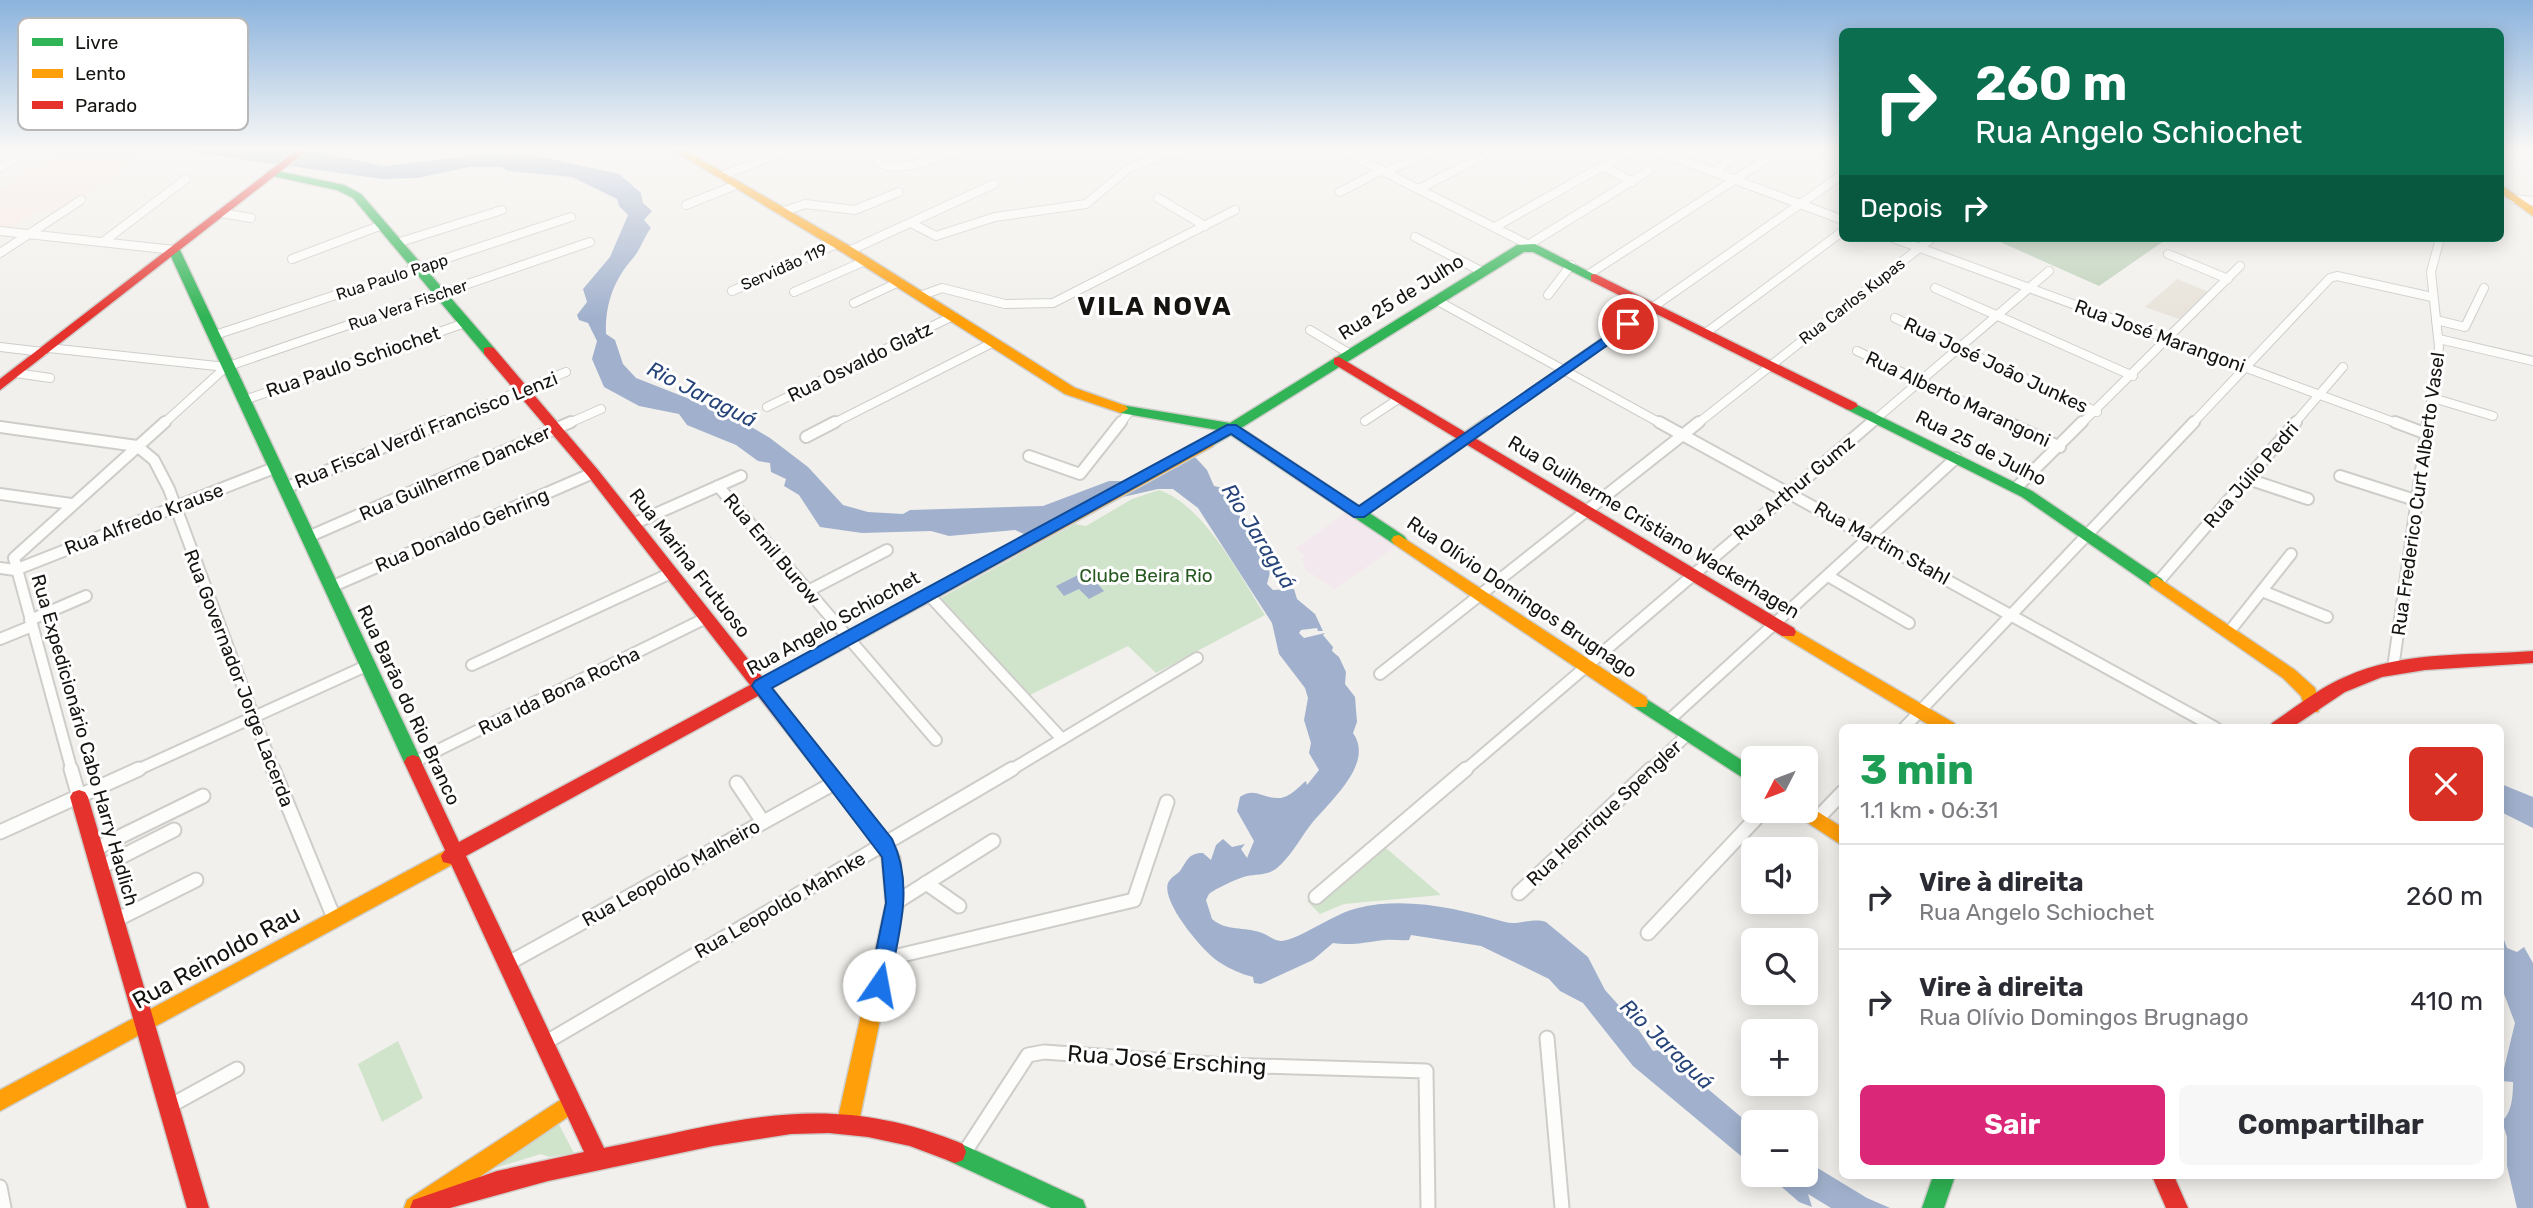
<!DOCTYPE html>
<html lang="pt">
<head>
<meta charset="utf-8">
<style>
  body { margin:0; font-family:Rubik,sans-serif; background:#f7f7f7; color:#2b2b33; height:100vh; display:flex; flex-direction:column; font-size:26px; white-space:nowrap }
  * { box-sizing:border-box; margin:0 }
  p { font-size:23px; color:#7c7c81 }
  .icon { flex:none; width:38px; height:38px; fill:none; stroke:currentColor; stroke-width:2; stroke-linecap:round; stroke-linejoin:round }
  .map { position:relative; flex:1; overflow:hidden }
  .drawer { position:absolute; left:1839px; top:724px; width:665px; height:455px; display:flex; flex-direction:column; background:#fff; border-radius:10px; box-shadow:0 4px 18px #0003 }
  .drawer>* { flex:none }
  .top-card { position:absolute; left:1839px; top:28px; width:665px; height:214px; border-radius:10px; box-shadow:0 4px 18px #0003; background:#0b6e4f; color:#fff; overflow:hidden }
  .needle { width:46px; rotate:228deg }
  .fabs { position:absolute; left:1741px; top:746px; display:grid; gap:14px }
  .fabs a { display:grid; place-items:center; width:77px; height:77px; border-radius:10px; background:#fff; box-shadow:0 4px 18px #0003; font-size:35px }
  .pin { position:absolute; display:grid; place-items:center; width:60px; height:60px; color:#fff; margin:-30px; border:4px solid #fff; border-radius:50%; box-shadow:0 2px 7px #0007 }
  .me { position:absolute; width:77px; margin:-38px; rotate:12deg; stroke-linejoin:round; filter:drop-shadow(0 0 5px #0008) }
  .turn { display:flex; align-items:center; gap:24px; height:147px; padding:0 21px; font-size:32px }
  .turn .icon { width:91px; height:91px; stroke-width:2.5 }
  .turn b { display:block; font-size:49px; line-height:60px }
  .then { display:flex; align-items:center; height:66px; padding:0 21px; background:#0003; gap:14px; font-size:26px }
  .round { display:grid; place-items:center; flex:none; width:74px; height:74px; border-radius:10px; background:#f7f7f7 }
  .headline { display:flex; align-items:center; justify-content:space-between; height:119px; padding:0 21px }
  h1 { font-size:42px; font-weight:700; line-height:52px; color:#1e9e55 }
  .cta { display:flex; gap:14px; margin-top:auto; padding:14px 21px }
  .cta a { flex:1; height:80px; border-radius:10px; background:#db2777; color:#fff; font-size:28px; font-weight:700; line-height:80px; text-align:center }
  .cta a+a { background:#f7f7f7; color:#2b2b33 }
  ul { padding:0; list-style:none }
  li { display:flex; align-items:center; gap:21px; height:105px; padding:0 21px; border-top:2px solid #e1e1e2 }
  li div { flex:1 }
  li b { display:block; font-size:26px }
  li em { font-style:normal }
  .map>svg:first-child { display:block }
  .commercial { fill:#f4e8ef }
  .industrial { fill:#f8e8e5 }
  .built { fill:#e7e3da }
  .green { fill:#d0e3cb }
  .forest { fill:#bed1b9 }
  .water { fill:#a1b1cd }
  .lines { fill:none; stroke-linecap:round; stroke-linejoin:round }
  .street-far2-casing { stroke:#cecdca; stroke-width:10 }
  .street-far1-casing { stroke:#cecdca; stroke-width:14 }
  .street-casing { stroke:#cecdca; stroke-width:17 }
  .fast-casing { stroke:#cecdca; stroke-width:3 }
  .slow-casing { stroke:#cecdca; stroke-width:3 }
  .jam-casing { stroke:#cecdca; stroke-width:3 }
  .street-far2 { stroke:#fdfdfc; stroke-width:8 }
  .street-far1 { stroke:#fdfdfc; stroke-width:10 }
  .street { stroke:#fdfdfc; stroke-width:13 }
  .fast { fill:#30b455; fill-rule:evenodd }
  .slow { fill:#ff9f0a; fill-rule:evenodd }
  .jam { fill:#e5322d; fill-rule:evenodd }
  .route { fill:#1a73e8; stroke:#114b97; stroke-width:2 }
  .labels { text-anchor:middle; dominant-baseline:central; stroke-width:6; stroke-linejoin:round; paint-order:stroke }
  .far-street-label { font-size:16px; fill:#151411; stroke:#fff }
  .street-label { font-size:19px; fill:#151411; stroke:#fff }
  .park-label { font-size:19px; fill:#295923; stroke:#fff }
  .water-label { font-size:21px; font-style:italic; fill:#26447a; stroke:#fff }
  .near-street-label { font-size:23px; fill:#151411; stroke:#fff }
  .district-label { font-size:26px; font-weight:bold; letter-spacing:2px; fill:#151411; stroke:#fff }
  .key { fill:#fff; stroke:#b9b8b8; stroke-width:2 }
  .key-label { font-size:19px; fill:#151411 }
</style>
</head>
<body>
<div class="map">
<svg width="2533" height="1208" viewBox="0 0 2533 1208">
  <rect width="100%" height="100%" fill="#f2f0ec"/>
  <path class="commercial" d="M1345 513 1395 547 1335 589 1306 570 1302 559 1305 555 1295 549Z"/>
  <path class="industrial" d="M66 149 149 151 57 214 37 211 11 228 0 227V190Z"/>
  <path class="built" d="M2177 279 2209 292 2179 319 2145 307Z"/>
  <g class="green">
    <path d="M1159 490C1204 505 1240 576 1265 615L1156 673 1128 646 1030 695 941 598 1075 524 1086 526 1132 499Z"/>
    <path d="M1380 843 1441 895 1344 904 1320 914 1307 901Z"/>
    <path d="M398 1041 423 1098 382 1122 358 1064Z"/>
    <path d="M556 1119 574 1153 549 1157 541 1154 478 1173Z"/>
  </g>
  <path class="forest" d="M2001 238H2175L2161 243 2099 286 1998 241Z"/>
  <g class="water">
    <path d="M170 149H282L322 153 385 166 488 154 532 155 619 174 641 193 643 203 652 211 644 220 651 228C644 237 640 250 634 257 614 279 605 304 606 334L615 340 623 364 636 378 733 416 770 438 808 467 843 505 868 512 903 514 910 510 1043 506 1109 481H1124L1165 458 1181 454 1196 458 1207 470 1214 486 1223 488 1222 493C1245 515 1251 546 1272 565L1267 584 1273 590 1294 589 1297 599 1315 614 1323 631H1318L1317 628 1301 630 1299 633 1304 638 1325 633 1323 635 1333 647 1332 651 1339 657 1346 672 1345 684 1355 697 1357 722 1353 733C1376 765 1325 805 1309 827 1298 842 1290 857 1277 868 1269 875 1256 874 1247 876 1238 878 1215 889 1209 894L1206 900 1212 919C1227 932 1244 926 1262 933 1268 935 1274 941 1281 941 1299 940 1334 913 1358 908 1406 896 1459 909 1505 922 1518 926 1532 917 1546 922L1588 957 1605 990 1632 1020 1653 1051 1659 1050 1657 1046 1753 1127V1166L1633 1066 1583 1003 1560 991 1549 979 1481 946 1411 935 1409 940C1401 941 1393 939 1385 940 1367 942 1352 946 1333 943L1313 960 1261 984 1254 983 1253 977C1241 974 1230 969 1219 962 1203 952 1161 902 1168 883 1171 877 1176 875 1180 871 1187 861 1188 853 1203 853L1211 860 1216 845 1223 839 1232 847 1245 844 1241 849 1247 858 1254 841 1237 811 1240 797C1254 787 1262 798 1277 798 1290 799 1300 785 1306 781L1307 785 1319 770 1309 753 1311 743 1304 720 1308 698 1305 688 1279 654 1272 623 1198 508 1173 489H1158L1123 497 1066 527 1026 535 1015 530 949 536 931 531 862 533 820 527 799 495 784 486 786 479 771 472 770 463 758 461 736 445 687 425 679 414 639 406 604 387 592 359 597 341 588 323 579 320 577 315 587 302 583 289 610 257 628 215 619 206 617 199 572 177 508 171 501 167H470L417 178 382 179Z"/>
    <path d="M1086 571 1104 591 1089 599 1079 589 1064 596 1056 586Z"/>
    <path d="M2501 784 2533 797V828L2501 812Z"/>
    <path d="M2501 932 2507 948 2517 952 2524 947 2533 963V1208H2517L2507 1166V1137L2502 1121C2512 1113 2513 1095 2513 1082L2501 1081 2515 1023 2501 986Z"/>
    <path d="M1806 1161 1867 1198 1890 1208H1831L1808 1194 1812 1207 1799 1202 1767 1174H1806Z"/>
  </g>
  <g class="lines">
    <defs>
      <g id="street-far2">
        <path d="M690 149 697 153"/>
        <path d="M872 149C874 153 877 160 880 163 894 175 949 154 966 149"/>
        <path d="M1339 149 1535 248"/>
        <path d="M1652 149 1843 220"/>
        <path d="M1602 166 1633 182"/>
        <path d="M0 168 31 149"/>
        <path d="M1386 172 1435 149"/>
        <path d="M1713 172 1739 154"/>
        <path d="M721 176 791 149"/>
        <path d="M1419 189 1496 149"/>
        <path d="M1340 192 1382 170"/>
        <path d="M1158 198 1205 226"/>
        <path d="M2514 199 2533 201"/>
        <path d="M686 205 736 185"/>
        <path d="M782 212 805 204 855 210 899 192"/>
        <path d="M221 213 251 218"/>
        <path d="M911 223 936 236 995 217 1086 204 1129 168 1166 154 1203 149"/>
        <path d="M1495 227 1633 149"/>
        <path d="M0 231 174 250"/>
        <path d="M1415 237 1481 271"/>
        <path d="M1893 238 2399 424"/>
        <path d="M103 242 186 179"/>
        <path d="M397 243 502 210"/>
        <path d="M1528 245 1648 171"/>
        <path d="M849 251 994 184"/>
        <path d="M0 253 81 200"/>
        <path d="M2168 254 2228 279"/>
        <path d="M292 259 382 225"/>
        <path d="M1589 274 1782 149"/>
        <path d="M1935 288 2133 376"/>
        <path d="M732 291 836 244"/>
        <path d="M794 292 865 261"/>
        <path d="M1548 295 1571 265"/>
        <path d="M920 296 942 288 1005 304 1053 303 1235 210"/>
        <path d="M1436 300 1662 424"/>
        <path d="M854 303 899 282"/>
        <path d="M1895 318 2097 412"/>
        <path d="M2436 320 2465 327 2484 288"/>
        <path d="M1310 330 1350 354"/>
        <path d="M1707 332 1843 231"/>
        <path d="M212 336 571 217"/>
        <path d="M2439 339 2533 361"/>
        <path d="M0 347 43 352"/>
        <path d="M49 348 226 367 590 242"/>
        <path d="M1857 351 2011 424"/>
        <path d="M16 373 50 378"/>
        <path d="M2433 398 2493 416"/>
        <path d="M242 401 465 323"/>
        <path d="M767 407 953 316"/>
        <path d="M1365 421 1400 398"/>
        <path d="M163 424 226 367"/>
        <path d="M440 424 566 372"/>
        <path d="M567 424 601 409"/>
        <path d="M832 424 994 342"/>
        <path d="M1120 424 1129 412"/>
        <path d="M1486 424 1843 174"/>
        <path d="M1697 424 1932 238"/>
        <path d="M1870 424 2049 271"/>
        <path d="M2081 424 2240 266"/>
        <path d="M2192 424 2330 278 2337 276 2432 297"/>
        <path d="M2294 424 2343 367"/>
        <path d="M2428 424 2439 347 2431 272 2440 238"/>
      </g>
      <g id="street-far1">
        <path d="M1659 422 2216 728"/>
        <path d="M2007 422 2060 447"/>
        <path d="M2395 422 2427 434"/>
        <path d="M0 427 137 446 154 460 169 489 274 771"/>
        <path d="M806 437 835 422"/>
        <path d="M1029 456 1080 474 1121 422"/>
        <path d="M2340 476 2418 501"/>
        <path d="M2248 479 2308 499"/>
        <path d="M718 486 936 740"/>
        <path d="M285 488 445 422"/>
        <path d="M2016 488 2082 422"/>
        <path d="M0 494 71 504"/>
        <path d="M1359 513 1489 422"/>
        <path d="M633 524 741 476"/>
        <path d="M308 537 571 422"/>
        <path d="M0 568 15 570 274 468"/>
        <path d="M1828 576 1909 623"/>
        <path d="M2158 582 2296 422"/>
        <path d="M331 587 593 473"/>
        <path d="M808 591 887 550"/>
        <path d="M2262 591 2327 617"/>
        <path d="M929 595 1062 739"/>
        <path d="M30 620 86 596"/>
        <path d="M2229 632 2291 554"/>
        <path d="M0 639 32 626"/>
        <path d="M472 665 671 573"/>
        <path d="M2393 668 2428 422"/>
        <path d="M1380 674 1699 422"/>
        <path d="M1668 721 1956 458"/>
        <path d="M1904 728 2194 422"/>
        <path d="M412 763 706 618"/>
        <path d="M72 771 14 558 165 422"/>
        <path d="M135 771 366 666"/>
        <path d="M1009 771 1197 658"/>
        <path d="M1464 771 1872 422"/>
        <path d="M1649 771 1688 734"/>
      </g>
      <g id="street">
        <path d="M71 769 79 797"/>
        <path d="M273 769 334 918"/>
        <path d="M737 783 763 822"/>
        <path d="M1816 820 1843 792"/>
        <path d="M0 832 139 769"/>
        <path d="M93 850 203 796"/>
        <path d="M99 868 174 830"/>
        <path d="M926 883 959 906"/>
        <path d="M1519 893 1651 769"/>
        <path d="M1316 897 1466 769"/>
        <path d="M895 903 993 841"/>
        <path d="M114 921 196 880"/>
        <path d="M1648 933 1764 810"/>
        <path d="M885 959 1134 900 1167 802"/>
        <path d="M505 965 836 782"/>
        <path d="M1547 1038 1562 1208"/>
        <path d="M543 1044 1012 769"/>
        <path d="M168 1107 237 1069"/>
        <path d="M963 1155 1028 1055 1044 1052 1225 1065 1426 1071 1428 1208"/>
        <path d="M0 1187 4 1208"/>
      </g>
      <g id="fast">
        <path d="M272 170 344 185 361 194 494 348V354H484L353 198 337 190 268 175V171Z"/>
        <path d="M1535 244 1601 278 1595 282 1591 281 1533 252H1524L1241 428 1404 536 1407 540 1404 544H1394L1231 435 1208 448 1201 443 1218 430 1121 413 1114 409 1121 405 1230 423 1517 245Z"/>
        <path d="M174 246 180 250 422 762 419 767 413 769 407 767 404 762 168 250Z"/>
        <path d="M1851 402 2032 491 2162 579 2165 583 2162 587H2152L2022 497 1846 409 1844 406Z"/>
        <path d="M1640 695 1754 768V785L1634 707 1632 702 1634 697Z"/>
        <path d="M955 1141 1083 1200 1086 1208H1051L947 1160 944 1152 947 1144Z"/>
        <path d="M1933 1176H1955L1944 1208H1922Z"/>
      </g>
      <g id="slow">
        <path d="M671 149H683L853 248 1075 388 1126 406 1128 409 1121 413 1065 394 845 254Z"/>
        <path d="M2501 185 2533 207V216L2501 193Z"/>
        <path d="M1208 438 1215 443 1213 446 838 652H826L824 648 826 644Z"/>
        <path d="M1399 535 1646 697 1648 702 1646 707H1634L1394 544 1391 540 1394 536Z"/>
        <path d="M2157 577 2295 670 2315 688 2320 707 2318 712H2306L2301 696 2283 678 2152 587 2149 583 2152 579Z"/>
        <path d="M1788 626 1954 723 1957 728H1934L1782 636 1780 632 1782 628Z"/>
        <path d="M1806 804 1843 828V846L1796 815 1793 810H1806Z"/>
        <path d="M864 810 870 813 900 857 904 903 859 1122 855 1129 848 1132 841 1129 837 1122 886 903 882 859 855 818 858 813Z"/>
        <path d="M450 848 457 850 459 856 457 862 0 1111V1090Z"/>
        <path d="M571 1093 578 1096 582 1103 578 1110 434 1208H404L407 1200Z"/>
      </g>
      <g id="jam">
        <path d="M298 149H309L0 390V379Z"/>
        <path d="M1595 274 1856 403 1858 406 1851 410 1846 409 1591 281V275Z"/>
        <path d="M489 347 494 348 598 470 763 678 826 644H838L840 648 838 652 772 688 873 818 870 823 864 826 858 823 758 696 466 856 604 1148C739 1121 827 1088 963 1144L966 1152 963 1160 955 1163 910 1146 868 1137 829 1133 791 1134 713 1146 548 1181 450 1208H410L413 1200 497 1171 584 1152 451 864 443 862 441 856 445 850 404 762 407 757 413 755 419 757 459 842 750 685 588 476 484 354V348Z"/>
        <path d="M1339 357 1794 628 1796 632 1794 636H1782L1334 364V358Z"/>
        <path d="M2533 651V663L2425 670 2382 677 2345 692 2291 728H2269L2272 723C2296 707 2319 688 2345 677 2404 650 2471 656 2533 651Z"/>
        <path d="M79 790 85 792 88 797 209 1208H187L70 797 73 792Z"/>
        <path d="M2152 1176H2174L2188 1208H2166Z"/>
      </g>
    </defs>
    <use href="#street-far2" class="street-far2-casing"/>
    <use href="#street-far1" class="street-far1-casing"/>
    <use href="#street" class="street-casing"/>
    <use href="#fast" class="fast-casing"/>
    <use href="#slow" class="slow-casing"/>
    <use href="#jam" class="jam-casing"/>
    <use href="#street-far2" class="street-far2"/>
    <use href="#street-far1" class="street-far1"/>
    <use href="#street" class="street"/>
    <use href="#fast" class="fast"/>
    <use href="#slow" class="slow"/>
    <use href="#jam" class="jam"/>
  </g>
  <linearGradient id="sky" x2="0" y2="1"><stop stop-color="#8bb3dd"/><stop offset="0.47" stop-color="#f9f8f6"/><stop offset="1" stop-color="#f9f8f6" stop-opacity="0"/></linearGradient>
  <rect width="2533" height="318" fill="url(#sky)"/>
  <path class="route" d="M1628 321 1634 324 1633 327 1364 517H1354L1231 434 772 688 892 839C915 886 898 936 889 985L886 991 879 994 872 991 869 985 886 903 882 857 755 690 752 686 755 681 1227 425H1236L1359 506Z"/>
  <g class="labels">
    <g class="far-street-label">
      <text transform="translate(784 267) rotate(-24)">Servidão 119</text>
      <text transform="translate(392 277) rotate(-18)">Rua Paulo Papp</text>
      <text transform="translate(1852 301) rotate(-38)">Rua Carlos Kupas</text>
      <text transform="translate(408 305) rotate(-19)">Rua Vera Fischer</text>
    </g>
    <g class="street-label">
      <text transform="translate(1401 297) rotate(-32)">Rua 25 de Julho</text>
      <text transform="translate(2160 336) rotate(20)">Rua José Marangoni</text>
      <text transform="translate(353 362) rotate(-19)">Rua Paulo Schiochet</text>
      <text transform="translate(860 362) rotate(-26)">Rua Osvaldo Glatz</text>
      <text transform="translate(1996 365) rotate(25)">Rua José João Junkes</text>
      <text transform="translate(1958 399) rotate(25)">Rua Alberto Marangoni</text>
      <text transform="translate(426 430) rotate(-22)">Rua Fiscal Verdi Francisco Lenzi</text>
      <text transform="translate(1981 448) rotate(27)">Rua 25 de Julho</text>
      <text transform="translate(455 473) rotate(-24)">Rua Guilherme Dancker</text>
      <text transform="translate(2251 475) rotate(-49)">Rua Júlio Pedri</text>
      <text transform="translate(1794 488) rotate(-40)">Rua Arthur Gumz</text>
      <text transform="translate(2418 494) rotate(-82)">Rua Frederico Curt Alberto Vasel</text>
      <text transform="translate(144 519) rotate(-21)">Rua Alfredo Krause</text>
      <text transform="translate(1654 527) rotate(31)">Rua Guilherme Cristiano Wackerhagen</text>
      <text transform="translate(462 530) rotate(-23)">Rua Donaldo Gehring</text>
      <text transform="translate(1882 543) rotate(29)">Rua Martim Stahl</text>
      <text transform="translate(772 549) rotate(50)">Rua Emil Burow</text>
      <text transform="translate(690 563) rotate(52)">Rua Marina Frutuoso</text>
      <text transform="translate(1522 597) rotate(34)">Rua Olívio Domingos Brugnago</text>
      <text transform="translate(833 623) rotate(-29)">Rua Angelo Schiochet</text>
      <text transform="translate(239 678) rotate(69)">Rua Governador Jorge Lacerda</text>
      <text transform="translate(559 691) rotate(-26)">Rua Ida Bona Rocha</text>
      <text transform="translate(409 705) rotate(65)">Rua Barão do Rio Branco</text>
      <text transform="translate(85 740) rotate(74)">Rua Expedicionário Cabo Harry Hadlich</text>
      <text transform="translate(1604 813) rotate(-43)">Rua Henrique Spengler</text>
      <text transform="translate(671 873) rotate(-29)">Rua Leopoldo Malheiro</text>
      <text transform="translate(780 905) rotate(-30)">Rua Leopoldo Mahnke</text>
    </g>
    <g class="park-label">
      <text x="1146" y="575">Clube Beira Rio</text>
    </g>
    <g class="water-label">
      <text transform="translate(702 394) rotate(27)">Rio Jaraguá</text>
      <text transform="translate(1259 536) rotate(58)">Rio Jaraguá</text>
      <text transform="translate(1667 1044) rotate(44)">Rio Jaraguá</text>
    </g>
    <g class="near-street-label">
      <text transform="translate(216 957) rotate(-29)">Rua Reinoldo Rau</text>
      <text transform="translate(1167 1060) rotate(4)">Rua José Ersching</text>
    </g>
    <g class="district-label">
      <text x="1155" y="306">VILA NOVA</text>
    </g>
  </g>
  <rect x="18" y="18" width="230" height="112" rx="10" class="key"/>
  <rect x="32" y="38" width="31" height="8" fill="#30b455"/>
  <rect x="32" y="69" width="31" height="9" fill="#ff9f0a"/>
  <rect x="32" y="101" width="31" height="8" fill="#e5322d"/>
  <g class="key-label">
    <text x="75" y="49">Livre</text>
    <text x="75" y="80">Lento</text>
    <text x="75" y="112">Parado</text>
  </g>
</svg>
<div class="fabs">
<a><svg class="needle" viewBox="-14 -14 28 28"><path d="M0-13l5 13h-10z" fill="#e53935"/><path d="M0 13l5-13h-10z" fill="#7c7c81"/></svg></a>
<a><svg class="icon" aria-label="sound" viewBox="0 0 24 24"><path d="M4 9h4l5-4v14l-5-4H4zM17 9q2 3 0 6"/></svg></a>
<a><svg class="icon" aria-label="search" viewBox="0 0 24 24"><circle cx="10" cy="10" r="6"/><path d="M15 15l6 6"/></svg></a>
<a>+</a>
<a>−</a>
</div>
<div class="pin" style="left:1628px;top:324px;background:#d93025"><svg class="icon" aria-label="arrive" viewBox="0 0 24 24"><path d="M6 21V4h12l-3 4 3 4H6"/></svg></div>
<svg class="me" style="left:879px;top:985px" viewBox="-20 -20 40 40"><circle r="19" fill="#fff"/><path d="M0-13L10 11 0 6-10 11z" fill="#1a73e8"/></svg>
<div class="top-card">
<div class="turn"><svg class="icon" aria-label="right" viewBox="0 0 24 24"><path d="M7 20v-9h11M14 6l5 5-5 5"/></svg><div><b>260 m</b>Rua Angelo Schiochet</div></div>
<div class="then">Depois<svg class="icon" aria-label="right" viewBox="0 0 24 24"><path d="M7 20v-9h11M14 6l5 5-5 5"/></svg></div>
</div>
<section class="drawer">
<div class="headline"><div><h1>3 min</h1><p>1.1 km · 06:31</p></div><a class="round" style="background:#d93025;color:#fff"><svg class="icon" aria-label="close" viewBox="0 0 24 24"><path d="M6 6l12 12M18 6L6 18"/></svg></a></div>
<ul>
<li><svg class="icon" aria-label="right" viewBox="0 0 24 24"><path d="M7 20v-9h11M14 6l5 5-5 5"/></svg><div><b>Vire à direita</b><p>Rua Angelo Schiochet</p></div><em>260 m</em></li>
<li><svg class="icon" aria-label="right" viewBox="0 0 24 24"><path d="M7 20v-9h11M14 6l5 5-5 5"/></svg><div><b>Vire à direita</b><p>Rua Olívio Domingos Brugnago</p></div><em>410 m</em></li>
</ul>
<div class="cta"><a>Sair</a><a>Compartilhar</a></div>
</section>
</div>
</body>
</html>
